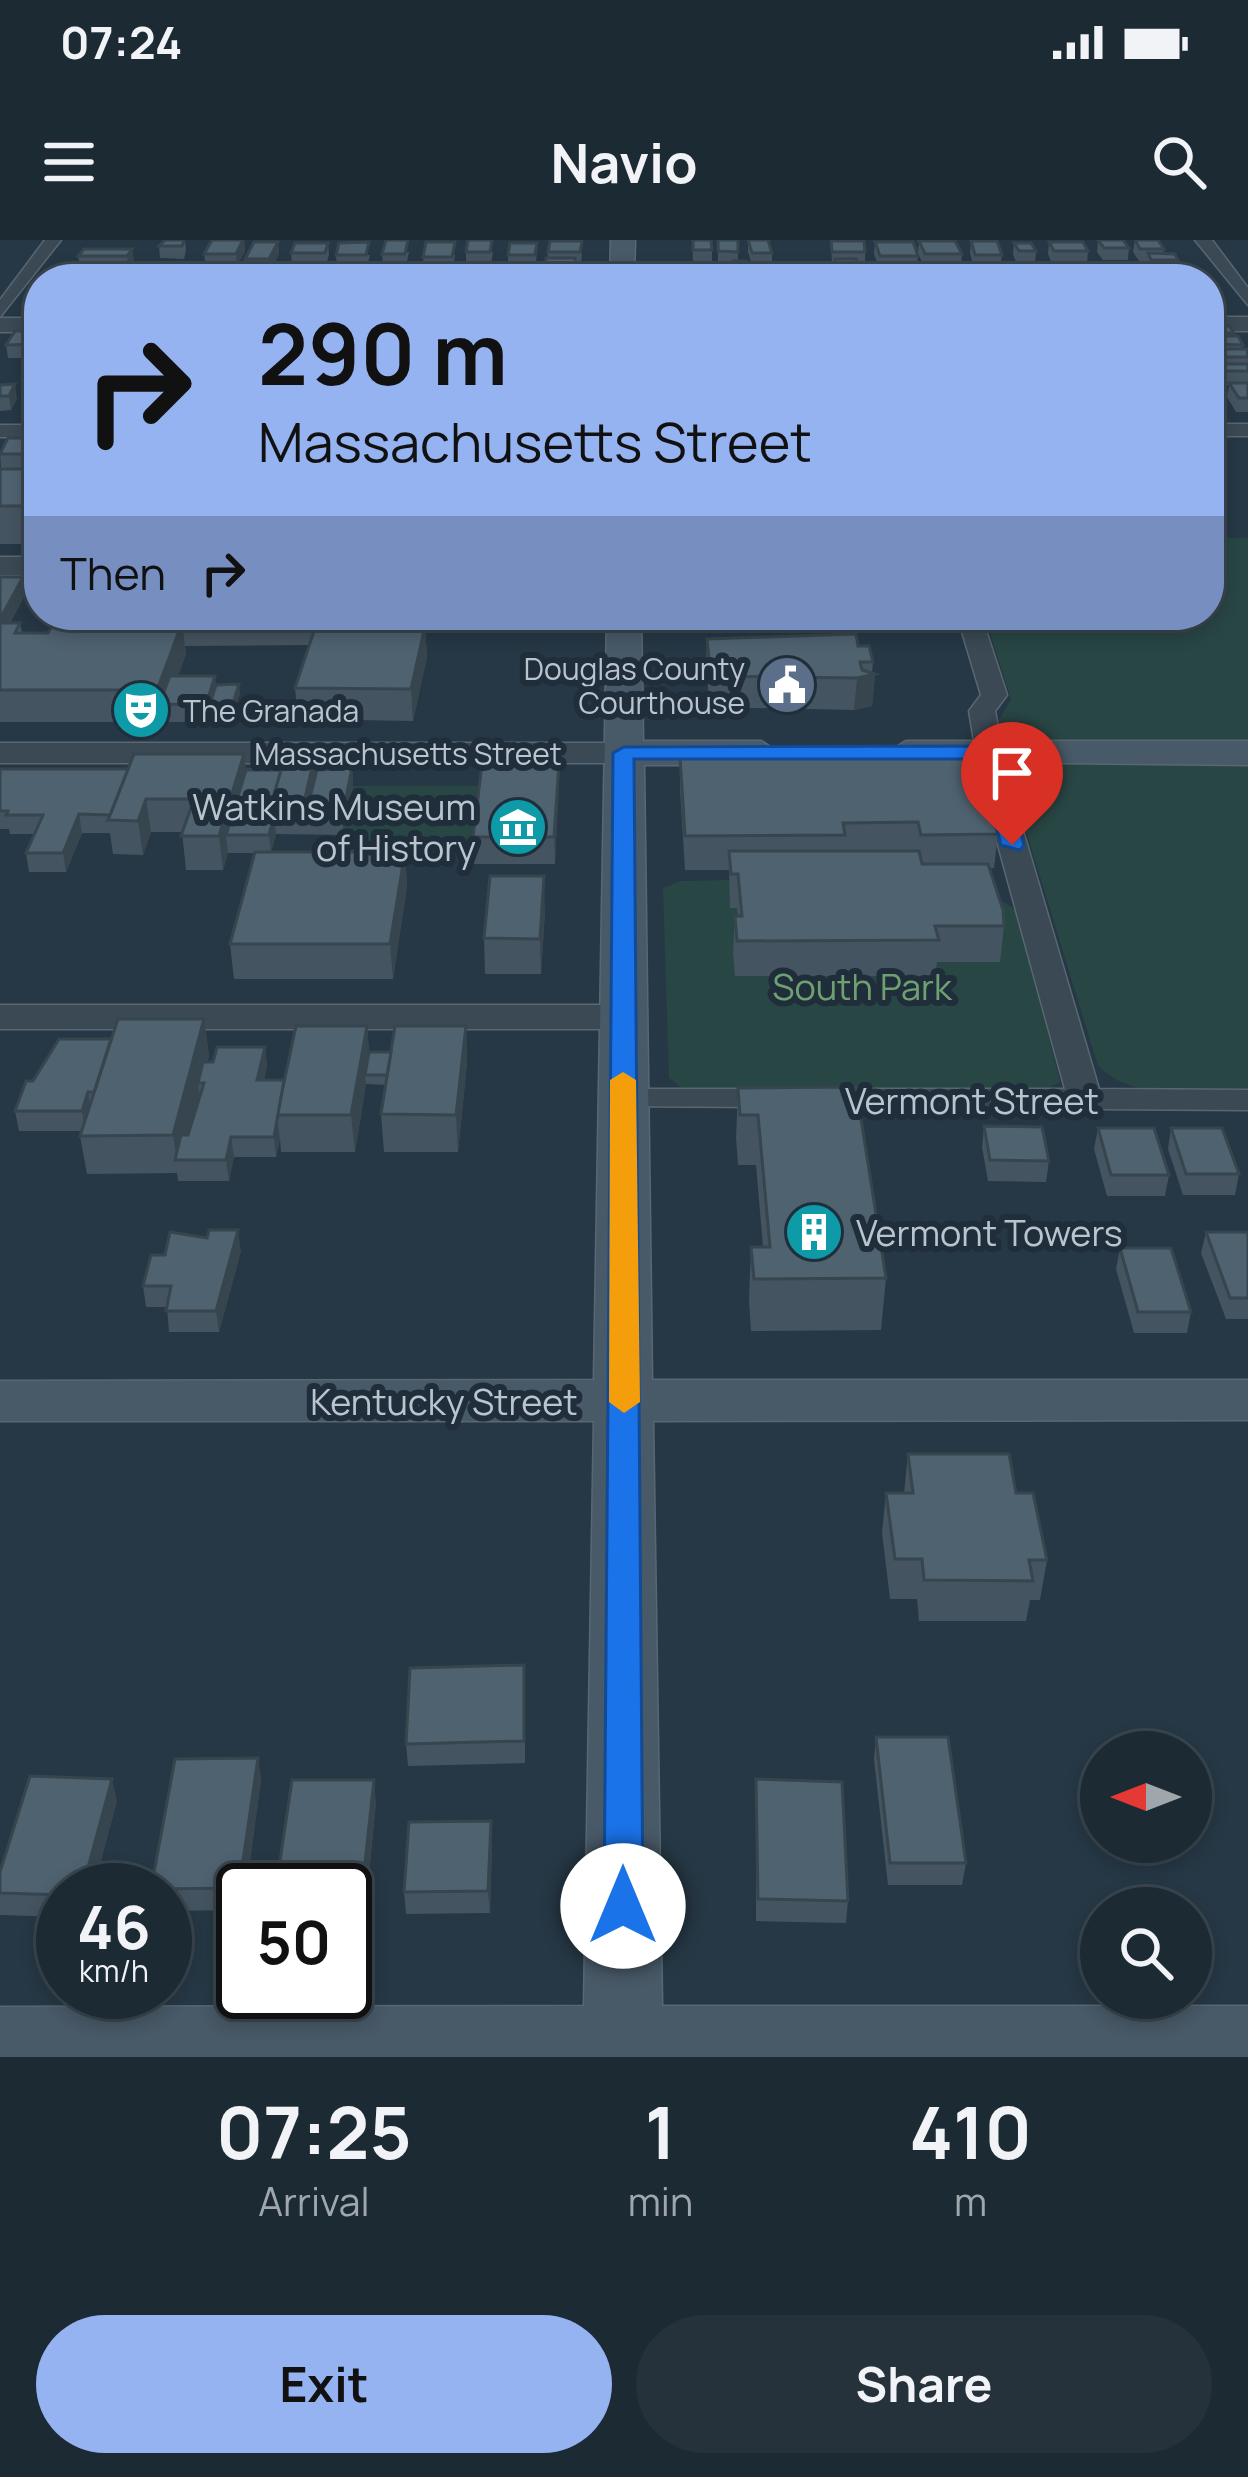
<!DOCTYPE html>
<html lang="en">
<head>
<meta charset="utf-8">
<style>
  body { margin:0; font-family:Manrope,sans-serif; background:#25323c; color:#f1f3f6; height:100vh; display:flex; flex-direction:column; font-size:45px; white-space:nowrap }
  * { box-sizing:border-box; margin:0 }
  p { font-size:39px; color:#a0a7ac }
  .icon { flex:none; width:66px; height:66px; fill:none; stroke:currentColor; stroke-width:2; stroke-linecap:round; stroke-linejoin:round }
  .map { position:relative; height:1817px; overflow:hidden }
  .drawer { display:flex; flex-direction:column; background:#1c2a34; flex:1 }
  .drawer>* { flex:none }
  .banner { position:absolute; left:24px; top:24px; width:1200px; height:366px; border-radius:48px; box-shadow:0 6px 18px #0003,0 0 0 3px #3a464f; background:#95b2f1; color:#111; overflow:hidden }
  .needle { width:78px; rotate:270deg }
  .tools { position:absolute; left:1080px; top:1491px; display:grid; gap:24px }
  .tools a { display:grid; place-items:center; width:132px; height:132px; border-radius:50%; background:#1c2a34; box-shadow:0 6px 18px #0003,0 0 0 3px #3a464f; font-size:60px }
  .speed { position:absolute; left:36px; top:1623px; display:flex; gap:24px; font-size:60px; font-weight:700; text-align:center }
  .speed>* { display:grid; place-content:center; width:156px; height:156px; border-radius:50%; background:#1c2a34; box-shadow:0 6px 18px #0003,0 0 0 3px #3a464f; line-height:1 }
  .speed small { font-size:30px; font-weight:400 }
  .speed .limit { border:6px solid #111; border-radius:18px; background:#fff; color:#111 }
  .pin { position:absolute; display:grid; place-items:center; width:102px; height:102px; color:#fff; margin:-123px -51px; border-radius:50% 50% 50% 0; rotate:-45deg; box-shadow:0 0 12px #0007 }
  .pin .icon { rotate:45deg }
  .me { position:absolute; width:132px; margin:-66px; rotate:0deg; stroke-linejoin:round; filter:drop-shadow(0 0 9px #0008) }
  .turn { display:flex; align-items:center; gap:42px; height:252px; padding:0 36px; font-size:54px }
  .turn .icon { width:156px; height:156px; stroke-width:2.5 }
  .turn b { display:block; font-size:84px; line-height:102px }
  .then { display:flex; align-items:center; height:114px; padding:0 36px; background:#0003; gap:24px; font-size:45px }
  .eta { display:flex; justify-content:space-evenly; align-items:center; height:204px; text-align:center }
  .eta b { font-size:72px; font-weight:700; line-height:84px }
  .action { display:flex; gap:24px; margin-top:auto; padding:24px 36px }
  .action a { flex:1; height:138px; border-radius:72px; background:#95b2f1; color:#111; font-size:48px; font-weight:700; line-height:138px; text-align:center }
  .action a+a { background:#25323c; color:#f1f3f6 }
  .status { display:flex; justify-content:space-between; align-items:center; height:84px; padding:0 60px; background:#1c2a34; direction:ltr }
  .status svg { height:33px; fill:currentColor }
  header { display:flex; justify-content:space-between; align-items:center; height:156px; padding:0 36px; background:#1c2a34; font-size:54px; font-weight:700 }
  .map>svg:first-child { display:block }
  .green { fill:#284644 }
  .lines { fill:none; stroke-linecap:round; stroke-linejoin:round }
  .minor-casing { stroke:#596772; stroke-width:3 }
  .tertiary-casing { stroke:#596772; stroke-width:3 }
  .secondary-casing { stroke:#596772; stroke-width:3 }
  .minor { fill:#3a4954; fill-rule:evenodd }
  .tertiary { fill:#3a4954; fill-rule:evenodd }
  .secondary { fill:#485967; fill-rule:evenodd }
  .wall { fill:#445460 }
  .shaded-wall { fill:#37454e }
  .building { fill:#4f6270; stroke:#37454e; stroke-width:3 }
  .route { fill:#1a73e8; stroke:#114b97; stroke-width:3 }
  .slow { fill:#f59e0b }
  .labels { text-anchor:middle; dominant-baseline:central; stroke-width:12; stroke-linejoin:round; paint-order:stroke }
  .far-poi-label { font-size:30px; fill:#b8c4ce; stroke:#1f2e3a; text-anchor:end }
  .far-street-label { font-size:30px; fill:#b8c4ce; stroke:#1f2e3a }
  .poi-label { font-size:36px; fill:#b8c4ce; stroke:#1f2e3a; text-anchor:end }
  .park-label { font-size:36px; fill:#6ea071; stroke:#1f2e3a }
  .street-label { font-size:36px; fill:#b8c4ce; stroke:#1f2e3a }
</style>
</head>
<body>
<div class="status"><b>07:24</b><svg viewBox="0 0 49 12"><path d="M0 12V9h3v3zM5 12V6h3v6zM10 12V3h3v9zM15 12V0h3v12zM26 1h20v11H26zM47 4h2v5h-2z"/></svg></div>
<header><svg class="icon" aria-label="menu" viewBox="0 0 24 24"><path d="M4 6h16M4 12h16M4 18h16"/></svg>Navio<svg class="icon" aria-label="search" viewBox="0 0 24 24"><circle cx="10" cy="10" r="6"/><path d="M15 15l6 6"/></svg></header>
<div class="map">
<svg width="1248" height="1817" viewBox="0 0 1248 1817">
  <rect width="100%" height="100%" fill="#263845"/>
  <g class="green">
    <path d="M1209 298H1248V850C1199 850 1135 863 1098 826L1012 545 999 480 1011 459 984 375H1209Z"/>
    <path d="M353 546H482L474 614H339Z"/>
    <path d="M681 641C746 641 982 624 1018 674L1060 842 1044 850 683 849 669 838 663 648Z"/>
  </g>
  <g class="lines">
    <defs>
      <g id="minor">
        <path d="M45 0H61L0 77V60Z"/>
        <path d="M1195 0H1212L1248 48V65Z"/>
        <rect x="1209" y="184" width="39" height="12"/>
        <rect x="0" y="185" width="39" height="12"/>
        <path d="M957 375H981L1007 455 995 471 1009 543 1099 849 1248 850V870L612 866 607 859 624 849H1065L981 543 969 471 981 455Z"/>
      </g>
      <g id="tertiary">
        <rect x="1209" y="77" width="39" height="14"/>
        <rect x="0" y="78" width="39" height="14"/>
        <rect x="0" y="317" width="39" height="18"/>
        <path d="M0 503H624L641 513 624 523H0Z"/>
        <path d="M0 765H624L639 768 645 777 639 786 624 789H0Z"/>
      </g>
      <g id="secondary">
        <path d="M611 0H635L634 39H610Z"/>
        <path d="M607 375H641L643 501H761L780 513 761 525H644L652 1140H1248V1180L653 1181 662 1766H1248V1817H0V1767L584 1766 594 1181H0V1141L594 1140Z"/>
        <path d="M906 501H1248V525L892 521 887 513Z"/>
      </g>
    </defs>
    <use href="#minor" class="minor-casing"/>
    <use href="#tertiary" class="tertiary-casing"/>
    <use href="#secondary" class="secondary-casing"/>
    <use href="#minor" class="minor"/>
    <use href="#tertiary" class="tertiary"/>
    <use href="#secondary" class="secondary"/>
  </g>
  <g class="wall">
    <path d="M185 0 186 10 184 19 160 18 159 6Z"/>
    <path d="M244 0 245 11 237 26H206L204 14Z"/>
    <path d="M692 0 712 10V22H693Z"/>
    <path d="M718 0H738V21H746L745 37 732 36V24H718Z"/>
    <path d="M748 0 772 13V25H752L748 12Z"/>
    <path d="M1098 0 1129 8 1128 20H1103L1097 12Z"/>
    <path d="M1135 0 1164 9 1163 13 1178 20 1177 33 1149 32 1147 21H1139L1133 12Z"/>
    <path d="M550 1 582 14 581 25 575 24V38H546V25Z"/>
    <path d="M831 1 865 12V25H857V31H836L834 24H832Z"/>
    <path d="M919 1 962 14 961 27H924L918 13Z"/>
    <path d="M971 1 1002 15 1000 28H974L970 13Z"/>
    <path d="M278 2 279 14 270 31H247L245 19Z"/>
    <path d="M875 2 918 16 917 28H879L874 14Z"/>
    <path d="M1049 2 1088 11 1087 24H1083L1088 30 1087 36H1068L1064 30V24H1079H1052L1048 14Z"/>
    <path d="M328 3 329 15 326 25H292L291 13Z"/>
    <path d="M537 3 536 27H508V15Z"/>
    <path d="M1014 3 1036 11 1035 24H1017L1013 15Z"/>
    <path d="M132 9 134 22 129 29 80 28 78 16Z"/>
    <path d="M409 12 406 26H383L382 14Z"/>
    <path d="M466 12H493L491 25H466Z"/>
    <path d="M336 15H370L367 27H337Z"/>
    <path d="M455 15 453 29 424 30 423 17Z"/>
    <path d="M39 40V73H35L32 49Z"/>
    <path d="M1209 86 1234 93V96L1243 105 1242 109 1248 111V172H1236L1227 157 1229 145H1221L1215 138 1217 126 1215 122V118L1209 117Z"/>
    <path d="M39 91V118H8L6 105Z"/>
    <path d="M39 141V170H28L26 156Z"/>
    <path d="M1209 143 1221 158 1219 172H1209Z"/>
    <path d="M0 145 17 158 11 170 0 171Z"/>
    <path d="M36 198 39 213 29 229H1L0 211Z"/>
    <rect x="0" y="229" width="39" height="75"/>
    <path d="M0 337H23L26 353 10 383H20L22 393H48L162 383 161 375H326L324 385 425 386 427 417 413 481 298 479 295 448 309 405 185 406 186 414 178 436 216 445 240 453 231 482H0Z"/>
    <path d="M707 399 858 406 873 422 872 433 875 434 872 466 854 470 710 467 706 430Z"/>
    <path d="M680 517 998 594 994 628H989L1004 686 1000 722H937L935 736H735L733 712 735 676H738L737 668H730L729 630H685L680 550Z"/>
    <path d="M559 524 555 624H474L473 597Z"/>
    <path d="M352 528 353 546 343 595 276 594 271 612H405L407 646 393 739H234L230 704 254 613H228L223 630H186L182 592H151L143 615 113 614 110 593H82L66 632H29L26 613 35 594H10L9 589H0V529Z"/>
    <path d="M545 671 541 734H485L484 698Z"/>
    <path d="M204 779 209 816 207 822 265 807 267 827 264 840H284L367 786 369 812H391L466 786 467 823 458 912H384L381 874 386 845 366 844 355 912H281L280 899 276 917H234L229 941H178L177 933 87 934 80 896 82 891H19L15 871 33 841 111 799Z"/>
    <path d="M738 848 886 1038 881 1090 751 1091 749 1059 751 1007H763L756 925H738L736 898Z"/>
    <path d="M984 886 1049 921 1046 942 988 941 982 907Z"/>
    <path d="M1098 888 1169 935 1165 956H1107L1094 909Z"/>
    <path d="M1171 888 1239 934 1235 955H1183L1168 909Z"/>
    <path d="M1206 992H1248V1079H1226L1201 1013Z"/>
    <path d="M1120 1008 1191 1072 1187 1093H1134L1116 1029Z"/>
    <path d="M241 1011 219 1092H169L167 1067H146L143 1046Z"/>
    <path d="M908 1214 1016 1253 1047 1320 1040 1360H1030L1026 1381H919L917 1359H890L882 1293 886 1253H904Z"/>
    <path d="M525 1447V1523L408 1526 406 1504Z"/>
    <path d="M876 1497 966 1623 962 1645H888L874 1519Z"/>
    <path d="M258 1518 261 1540 246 1650H243V1670L165 1671V1650L151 1649Z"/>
    <path d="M756 1539 848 1661 846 1683 756 1681Z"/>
    <path d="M117 1561 93 1650H63V1677L0 1675V1632Z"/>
    <path d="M376 1562 366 1663H345V1650H279L277 1641Z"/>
    <path d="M492 1603 490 1673 406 1674 404 1652Z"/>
  </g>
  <g class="shaded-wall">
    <path d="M244 0 245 11 237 26 236 14Z"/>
    <path d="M278 2 279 14 270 31 269 19Z"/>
    <path d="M132 9 134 22 129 29 127 16Z"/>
    <path d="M15 144 17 158 11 170 9 156Z"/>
    <path d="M36 198 39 213 29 229 27 214Z"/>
    <path d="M23 337 26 353 0 401V379Z"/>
    <path d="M317 375H326L319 405Z"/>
    <path d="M182 383 186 414 168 464H159L157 450Z"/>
    <path d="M425 386 427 417 413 481 411 449Z"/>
    <path d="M875 434 872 466 854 470 857 438Z"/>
    <path d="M215 436 217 453 207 473 206 465Z"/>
    <path d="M239 444 240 453 231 482 230 473Z"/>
    <path d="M244 514 248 547 226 595 228 613 223 630 219 596Z"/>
    <path d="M315 515 318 548 305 577 304 562Z"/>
    <path d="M559 524V550L555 624 554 597Z"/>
    <path d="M352 528 353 546 343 595 342 577Z"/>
    <path d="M146 559 151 592 143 615 138 581Z"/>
    <path d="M79 574 82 593 66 632 63 613Z"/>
    <path d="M274 576 276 594 271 613 269 595Z"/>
    <path d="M405 612 407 646 393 739 390 704Z"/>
    <path d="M544 636 545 671 541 734 540 699Z"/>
    <path d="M204 779 209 816 202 843H198L199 854 182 920H177L173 895Z"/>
    <path d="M367 786 370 822 365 835 366 844 355 912 351 875Z"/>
    <path d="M466 786 467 823 458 912 456 875Z"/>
    <path d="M265 807 267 827 260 860 257 840Z"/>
    <path d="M88 852 91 872 85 891 82 871Z"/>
    <path d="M277 879 280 899 276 917 274 897Z"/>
    <path d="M231 897 234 917 229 941 226 920Z"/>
    <path d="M238 990 241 1011 219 1092 216 1071Z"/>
    <path d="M258 1518 261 1540 246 1650H243V1670L239 1648Z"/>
    <path d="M112 1539 117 1561 93 1650H82Z"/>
    <path d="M374 1540 376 1562 366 1663 363 1641Z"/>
    <path d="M491 1581 492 1603 490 1673 488 1651Z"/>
  </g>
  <g class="building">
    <path d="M165 0H184L182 6H159Z"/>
    <path d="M212 0H243L236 14H204Z"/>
    <path d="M386 0H408L405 14H382Z"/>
    <path d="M468 0H492L490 12H466Z"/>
    <path d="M693 0H711L712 10H693Z"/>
    <path d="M718 0H738V12L718 11Z"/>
    <path d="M748 0H768L772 13H752Z"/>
    <path d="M1098 0H1123L1129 8H1104Z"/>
    <path d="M1135 0H1158L1164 9H1140Z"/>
    <path d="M550 1H582L580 12H548Z"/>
    <path d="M831 1H864L865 12H832Z"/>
    <path d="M919 1H955L962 14H925Z"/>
    <path d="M971 1H997L1002 15H975Z"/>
    <path d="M254 2H278L269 19H245Z"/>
    <path d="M369 2 366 15H336L339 3Z"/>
    <path d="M426 2H455L452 17H423Z"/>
    <path d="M875 2H913L918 16H880Z"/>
    <path d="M1049 2H1083L1088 11H1054Z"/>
    <path d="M295 3H328L325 13H291Z"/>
    <path d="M510 3H537L535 15H508Z"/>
    <path d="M1014 3H1031L1036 11H1019Z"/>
    <path d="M84 9H132L127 16H78Z"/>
    <path d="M1148 13 1175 14 1178 20H1151Z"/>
    <rect x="546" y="18" width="29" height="7"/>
    <path d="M835 19H856L857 25H836Z"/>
    <path d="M733 21H746L745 30H732Z"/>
    <path d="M1064 24H1083L1088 30H1069Z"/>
    <path d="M664 32H697L698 39H664Z"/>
    <path d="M44 33H73L69 39H39Z"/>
    <path d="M857 35H878L879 39H858Z"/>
    <path d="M806 36H824L825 39H807Z"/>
    <path d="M1209 86H1229L1234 93H1209Z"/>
    <path d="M15 91H39V104L6 105Z"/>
    <path d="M1209 96H1238L1243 105 1212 104Z"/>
    <path d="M1217 109H1247L1248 117H1222Z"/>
    <path d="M1217 124H1248V131H1223Z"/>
    <path d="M34 141H39V156H26Z"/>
    <path d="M1209 143H1212L1221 158H1209Z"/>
    <path d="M1229 143H1248V158H1239Z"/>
    <path d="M15 144 9 156H0V145Z"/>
    <path d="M8 198H36L27 214H0Z"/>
    <path d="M0 229H39V254L36 259H39L38 266H0Z"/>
    <path d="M0 337H23L0 379Z"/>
    <path d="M0 383H20L15 393H48L54 383H182L157 450H0Z"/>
    <path d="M316 385 425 386 411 449 295 448Z"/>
    <path d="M856 394 858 406H869L873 422H860L862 430 875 434 857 438 711 436 707 399Z"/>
    <path d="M170 436H215L206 465 159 464Z"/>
    <path d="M239 444 230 473H207L216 445Z"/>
    <path d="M974 511 998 594 921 595 918 582 843 583 845 595 685 596 680 517 693 512Z"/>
    <path d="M134 514H244L219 596H181L194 559H146L138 581 108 580Z"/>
    <path d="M285 515H315L304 562 272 561Z"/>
    <path d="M482 524H559L554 597H473Z"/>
    <path d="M352 528 342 577H305L317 530Z"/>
    <path d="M0 529H128L110 575 79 574 63 613H26L43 575H6L8 571H0Z"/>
    <path d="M246 530H281L272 561 274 576 269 595H226Z"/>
    <path d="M729 611H919L922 624H988L1003 670 1004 686H935L939 700 737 701 735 676H742L738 634H731Z"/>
    <path d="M255 612H405L390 704H230Z"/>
    <path d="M490 636H544L540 699 484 698Z"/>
    <path d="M118 779H204L173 895 80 896Z"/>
    <path d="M296 786H367L351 875H277Z"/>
    <path d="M395 786H466L456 875 381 874Z"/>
    <path d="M59 799H111L94 852H88L82 871H15L26 841H33Z"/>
    <path d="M217 807H265L257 840H284L274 897H231L226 920H175L181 895H188L204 843H198L203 822H213Z"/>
    <path d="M369 812H391L387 835H365Z"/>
    <path d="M856 847 886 1038 754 1039 751 1007H770L758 875H740L738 848Z"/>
    <path d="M984 886 1042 887 1049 921 990 920Z"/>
    <path d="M1098 888H1154L1169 935H1111Z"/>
    <path d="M1171 888H1222L1239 934H1186Z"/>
    <path d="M209 990H238L216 1071H166L171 1046H143L151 1015H165L170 992 207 998Z"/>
    <path d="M1206 992H1248V1058H1230Z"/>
    <path d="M1120 1008H1171L1191 1072H1138Z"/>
    <path d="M908 1214H1009L1016 1253H1033L1047 1320H1029L1033 1341 924 1340 922 1319H895L886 1253H913Z"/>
    <path d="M524 1425V1501L406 1504 410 1428Z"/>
    <path d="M876 1497H948L966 1623H890Z"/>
    <path d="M258 1518 239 1648 151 1649 175 1519Z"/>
    <path d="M30 1536 112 1539 82 1650H63V1655L0 1653V1632Z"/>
    <path d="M756 1539 842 1542 848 1661 758 1659Z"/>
    <path d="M292 1540H374L363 1641H277Z"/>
    <path d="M491 1581 488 1651 404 1652 409 1582Z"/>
  </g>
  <path class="route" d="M988 506 999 513 1024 605 1020 610 1001 605 980 519H634L643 1666 637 1679 623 1684 609 1679 604 1666 613 513 624 507Z"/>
  <path class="slow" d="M623 832 636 840 640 1162 624 1173 609 1162 610 840Z"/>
  <defs>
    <symbol id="civic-disc" viewBox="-11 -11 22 22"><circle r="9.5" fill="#5c6f8a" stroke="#1f2e3a"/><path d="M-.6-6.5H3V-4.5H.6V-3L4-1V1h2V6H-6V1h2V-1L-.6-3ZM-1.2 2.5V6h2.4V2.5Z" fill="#fff"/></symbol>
    <symbol id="theatre-disc" viewBox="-11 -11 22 22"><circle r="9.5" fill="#0f9aa8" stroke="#1f2e3a"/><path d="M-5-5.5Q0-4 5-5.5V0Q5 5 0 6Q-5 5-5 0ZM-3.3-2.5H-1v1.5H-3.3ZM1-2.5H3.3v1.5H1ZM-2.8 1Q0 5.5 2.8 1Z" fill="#fff"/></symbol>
    <symbol id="museum-disc" viewBox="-11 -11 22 22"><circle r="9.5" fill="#0f9aa8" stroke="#1f2e3a"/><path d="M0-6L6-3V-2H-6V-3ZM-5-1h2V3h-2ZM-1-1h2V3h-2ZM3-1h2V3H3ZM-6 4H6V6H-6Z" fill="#fff"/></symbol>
    <symbol id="building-disc" viewBox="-11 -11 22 22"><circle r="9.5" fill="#0f9aa8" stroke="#1f2e3a"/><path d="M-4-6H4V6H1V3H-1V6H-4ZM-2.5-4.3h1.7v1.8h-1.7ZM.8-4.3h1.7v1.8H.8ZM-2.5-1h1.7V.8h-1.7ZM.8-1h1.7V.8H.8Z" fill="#fff"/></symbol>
  </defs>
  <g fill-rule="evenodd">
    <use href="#civic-disc" x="754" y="412" width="66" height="66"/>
    <use href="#theatre-disc" x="108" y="437" width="66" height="66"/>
    <use href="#museum-disc" x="485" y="554" width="66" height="66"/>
    <use href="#building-disc" x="781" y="959" width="66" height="66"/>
  </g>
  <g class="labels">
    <g class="far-poi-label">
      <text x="745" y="428">Douglas County<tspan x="745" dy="34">Courthouse</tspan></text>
      <text x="183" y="470" text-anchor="start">The Granada</text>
    </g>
    <g class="far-street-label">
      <text x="408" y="513">Massachusetts Street</text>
    </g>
    <g class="poi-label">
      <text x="476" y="566">Watkins Museum<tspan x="476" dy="41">of History</tspan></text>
      <text x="856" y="992" text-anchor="start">Vermont Towers</text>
    </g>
    <g class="park-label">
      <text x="862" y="746">South Park</text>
    </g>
    <g class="street-label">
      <text x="972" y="860">Vermont Street</text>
      <text x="444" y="1161">Kentucky Street</text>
    </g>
  </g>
</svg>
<div class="tools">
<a><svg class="needle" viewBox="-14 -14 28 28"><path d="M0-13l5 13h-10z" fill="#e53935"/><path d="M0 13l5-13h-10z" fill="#a0a7ac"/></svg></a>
<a><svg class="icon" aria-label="search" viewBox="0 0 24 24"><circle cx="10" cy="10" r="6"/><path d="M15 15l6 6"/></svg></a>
</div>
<div class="speed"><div>46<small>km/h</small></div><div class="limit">50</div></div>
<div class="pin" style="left:1012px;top:605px;background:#d93025"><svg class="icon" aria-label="arrive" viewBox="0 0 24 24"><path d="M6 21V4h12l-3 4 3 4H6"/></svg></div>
<svg class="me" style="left:623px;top:1666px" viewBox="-20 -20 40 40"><circle r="19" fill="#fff"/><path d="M0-13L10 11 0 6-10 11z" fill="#1a73e8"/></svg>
<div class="banner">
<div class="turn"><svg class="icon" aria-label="right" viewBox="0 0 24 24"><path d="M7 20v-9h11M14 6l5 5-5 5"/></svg><div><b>290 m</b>Massachusetts Street</div></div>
<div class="then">Then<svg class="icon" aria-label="right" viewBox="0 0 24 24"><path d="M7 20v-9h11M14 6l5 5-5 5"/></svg></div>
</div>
</div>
<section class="drawer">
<div class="eta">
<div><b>07:25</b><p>Arrival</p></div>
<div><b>1</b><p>min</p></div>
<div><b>410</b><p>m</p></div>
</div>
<div class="action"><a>Exit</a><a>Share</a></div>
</section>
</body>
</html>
